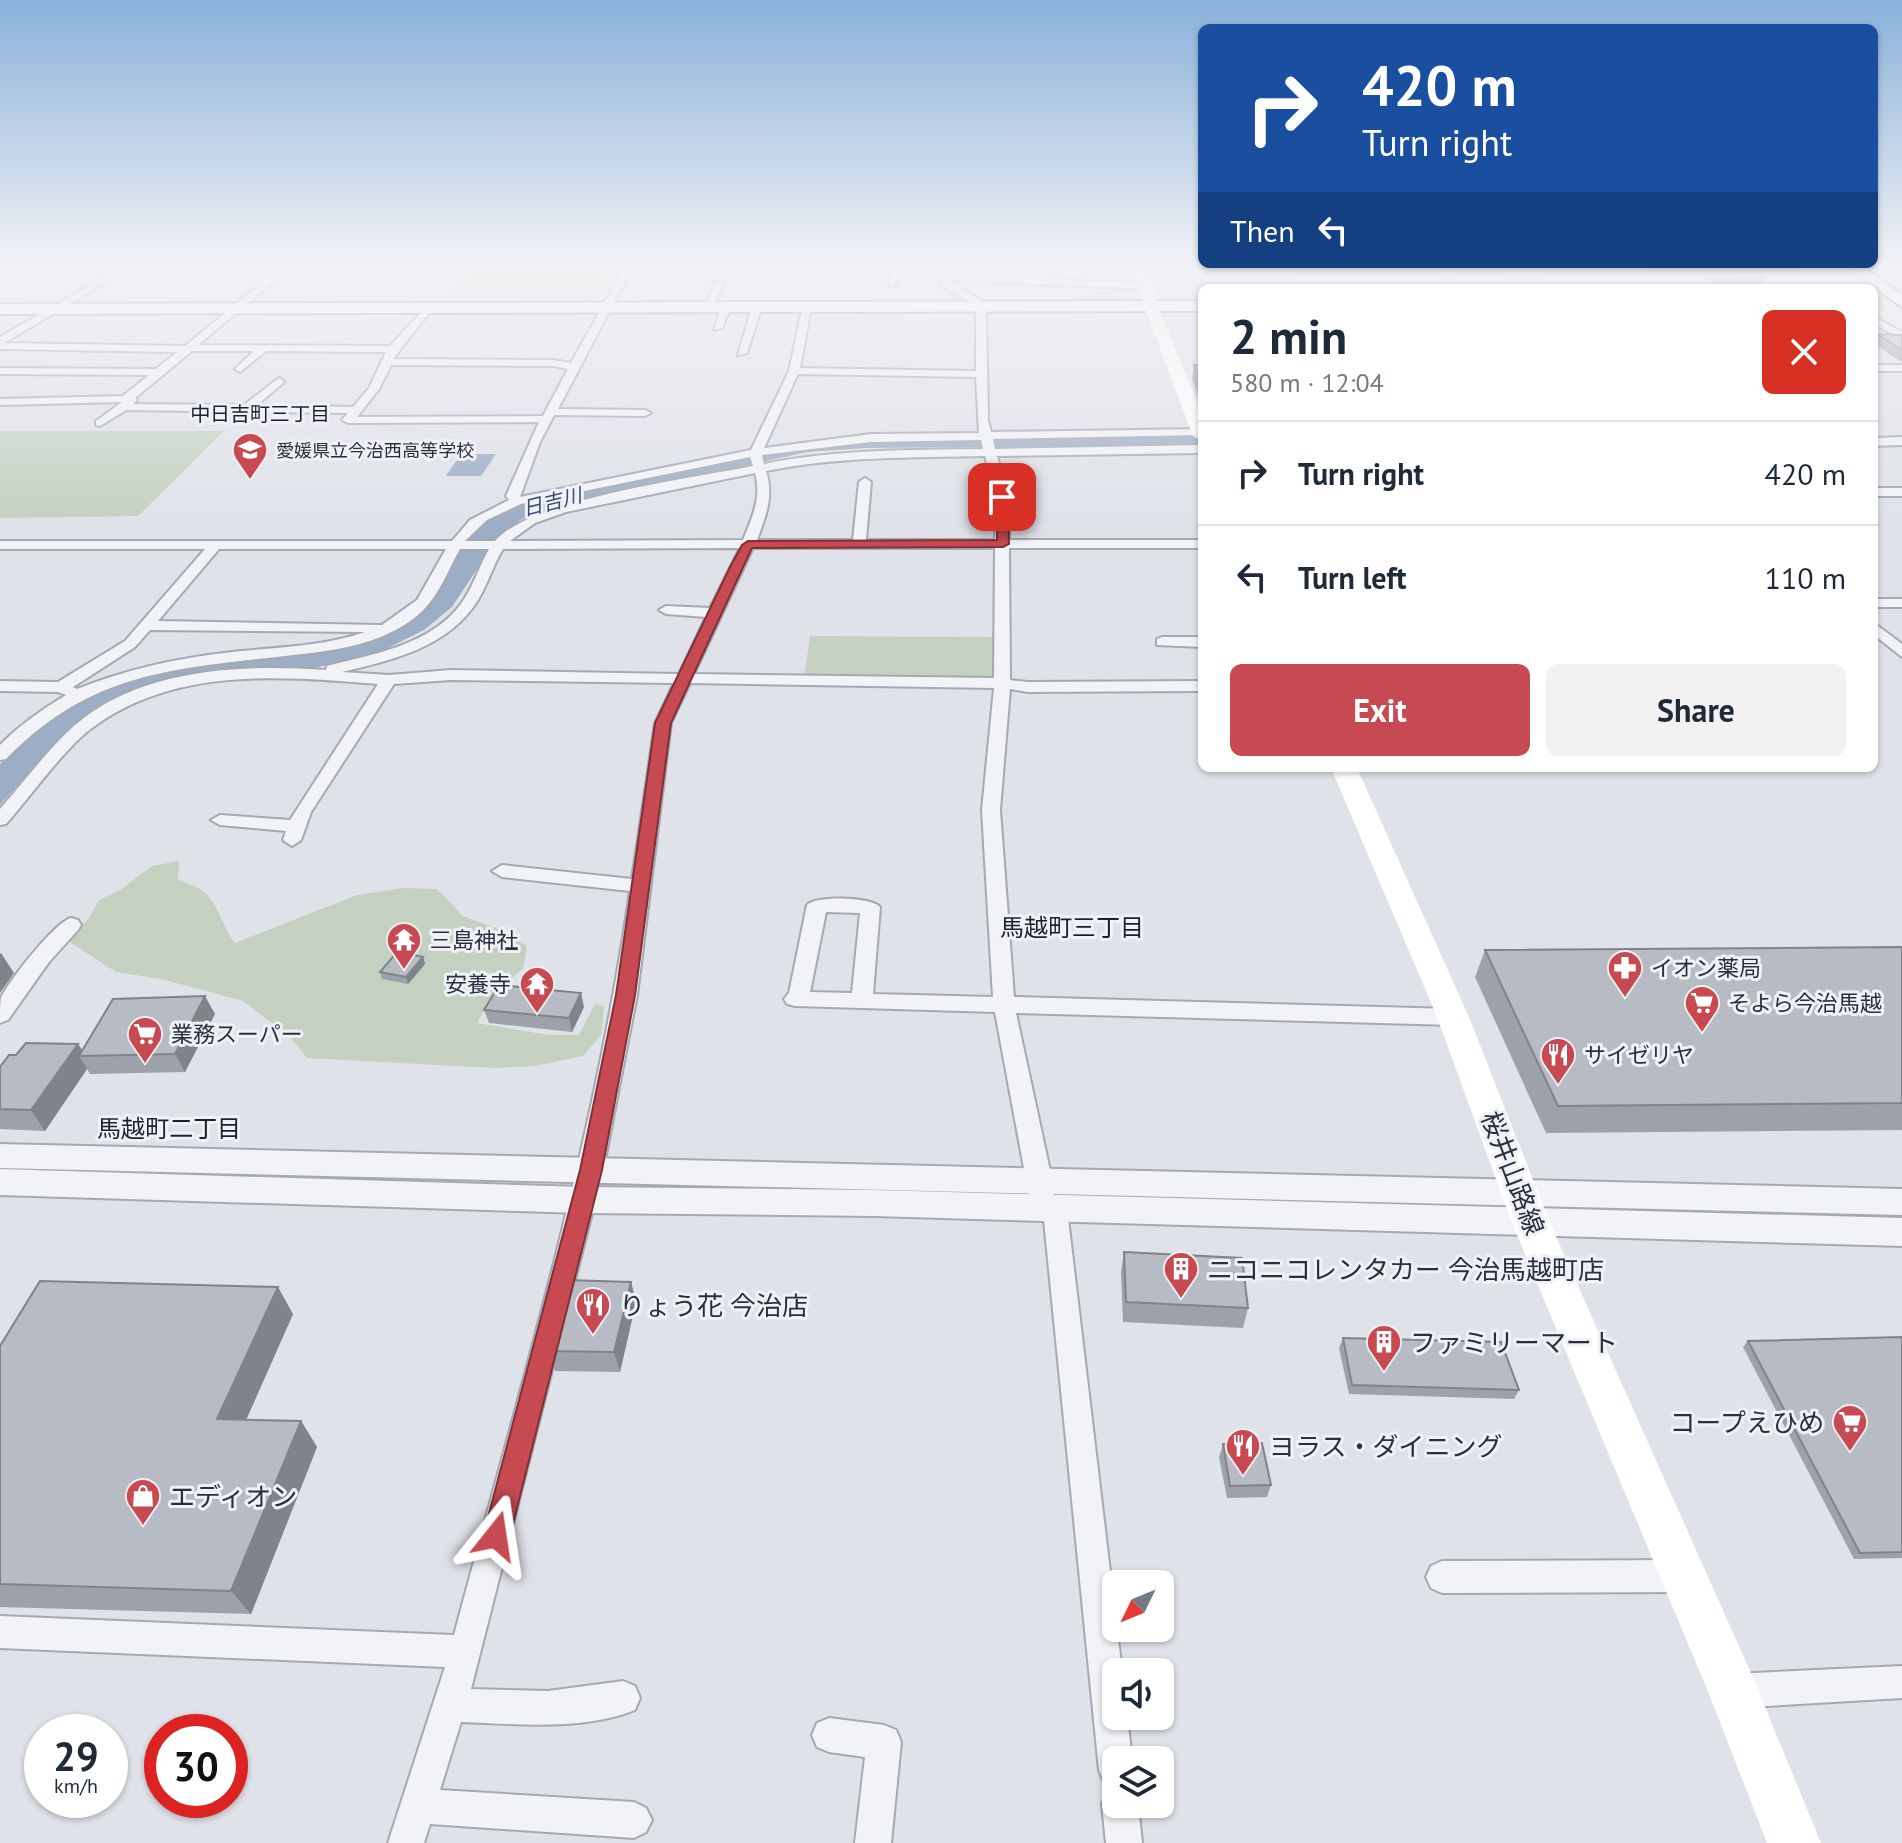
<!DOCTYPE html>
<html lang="en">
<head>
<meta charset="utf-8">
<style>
  body { margin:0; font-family:"PT Sans","Noto Sans JP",sans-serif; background:#f2f2f3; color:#1f2937; height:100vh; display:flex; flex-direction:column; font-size:30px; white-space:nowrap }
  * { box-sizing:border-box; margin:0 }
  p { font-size:26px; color:#747a83 }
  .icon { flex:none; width:44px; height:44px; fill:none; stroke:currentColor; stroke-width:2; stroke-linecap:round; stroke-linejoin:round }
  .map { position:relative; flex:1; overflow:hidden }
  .side { position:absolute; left:1198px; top:284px; width:680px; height:488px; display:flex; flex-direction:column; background:#fff; border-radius:12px; box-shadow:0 2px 6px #0004 }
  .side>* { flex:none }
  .banner { position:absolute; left:1198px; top:24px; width:680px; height:244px; border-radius:12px; box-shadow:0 2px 6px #0004; background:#1a4fa0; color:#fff; overflow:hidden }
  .needle { width:52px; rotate:227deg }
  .controls { position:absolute; left:1102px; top:1570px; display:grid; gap:16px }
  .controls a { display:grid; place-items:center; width:72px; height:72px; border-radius:12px; background:#fff; box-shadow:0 2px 6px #0004; font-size:40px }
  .speed { position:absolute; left:24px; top:1714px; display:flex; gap:16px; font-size:40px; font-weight:700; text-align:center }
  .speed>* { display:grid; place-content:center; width:104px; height:104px; border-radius:50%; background:#fff; box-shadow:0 2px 6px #0004; line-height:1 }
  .speed small { font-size:20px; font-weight:400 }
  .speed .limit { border:12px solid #d22; background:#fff; color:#111 }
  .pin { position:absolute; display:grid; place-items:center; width:68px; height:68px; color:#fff; margin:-34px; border-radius:16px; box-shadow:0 4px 12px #0006 }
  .me { position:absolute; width:88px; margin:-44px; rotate:15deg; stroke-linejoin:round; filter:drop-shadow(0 0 6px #0008) }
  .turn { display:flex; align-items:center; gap:28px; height:168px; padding:0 32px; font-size:36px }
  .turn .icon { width:104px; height:104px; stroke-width:2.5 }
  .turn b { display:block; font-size:56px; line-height:68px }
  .then { display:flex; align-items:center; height:76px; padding:0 32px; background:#0003; gap:16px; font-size:30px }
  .round { display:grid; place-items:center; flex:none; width:84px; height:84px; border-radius:12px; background:#f2f2f3 }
  .headline { display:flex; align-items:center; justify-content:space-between; height:136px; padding:0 32px }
  h1 { font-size:48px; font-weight:800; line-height:60px }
  .primary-button { display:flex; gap:16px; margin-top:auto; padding:16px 32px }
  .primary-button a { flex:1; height:92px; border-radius:12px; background:#c74a53; color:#fff; font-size:32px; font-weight:800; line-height:92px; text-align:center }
  .primary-button a+a { background:#f2f2f3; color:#1f2937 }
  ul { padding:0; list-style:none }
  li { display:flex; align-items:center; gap:24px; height:104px; padding:0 32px; border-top:2px solid #e0e1e3 }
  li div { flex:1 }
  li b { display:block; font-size:30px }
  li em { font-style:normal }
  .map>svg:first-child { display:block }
  .green { fill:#c4d1c1 }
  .water { fill:#9cadc6 }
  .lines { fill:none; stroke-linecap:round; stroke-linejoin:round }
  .minor-casing { stroke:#a5a9b2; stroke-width:4 }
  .tertiary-casing { stroke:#a5a9b2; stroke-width:4 }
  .trunk-casing { stroke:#888e9e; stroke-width:4 }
  .minor { fill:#f2f3f6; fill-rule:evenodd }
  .tertiary { fill:#f2f3f6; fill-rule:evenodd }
  .secondary { fill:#fff; fill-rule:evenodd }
  .trunk { fill:#fff; fill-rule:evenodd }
  .wall { fill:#9da1a9 }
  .shaded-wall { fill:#808389 }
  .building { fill:#b7bbc4; stroke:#808389; stroke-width:2 }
  .route { fill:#c74a53; stroke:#813036; stroke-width:2 }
  .labels { text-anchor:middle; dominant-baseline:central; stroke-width:6; stroke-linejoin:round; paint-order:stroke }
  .far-poi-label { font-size:18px; fill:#292f3e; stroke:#eff1f5; text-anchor:start }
  .far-neighbourhood-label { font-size:20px; fill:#1b202f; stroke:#eff1f5 }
  .far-water-label { font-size:20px; font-style:italic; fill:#354b70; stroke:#eff1f5 }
  .poi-label { font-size:22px; fill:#292f3e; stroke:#eff1f5; text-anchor:start }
  .neighbourhood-label { font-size:24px; fill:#1b202f; stroke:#eff1f5 }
  .near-street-label { font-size:26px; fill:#292f3e; stroke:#eff1f5 }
  .near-poi-label { font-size:26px; fill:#292f3e; stroke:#eff1f5; text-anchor:start }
</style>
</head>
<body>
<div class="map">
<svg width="1902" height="1843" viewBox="0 0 1902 1843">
  <rect width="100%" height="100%" fill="#dfe2e8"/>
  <g class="green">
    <path d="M479 264H615L594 297H448Z"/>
    <path d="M0 431H224L138 516 0 518Z"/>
    <path d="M810 636 998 637 994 680 804 678Z"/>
    <path d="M179 861 178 879C185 883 196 886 203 891 218 903 223 928 235 943L357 895 404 888 437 889 463 916 503 931 527 946 523 969 495 992 477 1023 549 1035H579L595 1004 604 1007 601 1035 583 1056 535 1066 494 1068 307 1058 291 1038 243 1001 161 979 116 972 68 941 89 918 99 900 120 890 152 866Z"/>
  </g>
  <g class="water">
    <path d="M1202 435V445L866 448 807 452 537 512C517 520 503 531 487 547L489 551 452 607 424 630 376 654 310 669 167 679 93 709 68 729 0 805V764L41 723 73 702 166 667 294 655 364 643 395 628 458 550 465 547C469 522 493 516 513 507L745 457 863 440Z"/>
    <path d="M461 454H496L481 476H446Z"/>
  </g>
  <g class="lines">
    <defs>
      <g id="minor">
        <path d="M127 264H137L4 343 185 346 280 268H234L231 264H295L198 345 390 346 428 305 433 308 393 359 553 360 571 363 626 264H634L558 409 645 410 651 413 645 416 554 415 540 442 520 497 751 450 789 371 803 305 811 307 800 368 976 371V307L974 304 941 286 938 276 898 275 895 286H889L891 270H939V264H947L948 275 1145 283 1150 286 1145 289 948 280 980 300 986 307 988 421 991 432 1202 429V435L993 439 995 449 1202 445V453L997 456 1008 497 1009 540H1202V548H1009L1010 680 1028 682 1202 681V691L1028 692 1010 689 1000 810 1014 997 1453 1009 1461 1012 1464 1017 1461 1022 1453 1025 1016 1013 1052 1180 1054 1200 1064 1203 1067 1210 1122 1672H1116V1716H1127L1132 1760H1116V1787L1104 1782 1099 1770 1044 1220 1033 1217 995 1012 795 1006 787 1004 784 999 789 993 807 905C815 895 872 897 880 907L873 994 993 997 982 810 994 688 690 683 671 723 637 995 603 1170 471 1689 548 1691 623 1681 635 1686 640 1698 635 1710C584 1731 515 1724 461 1722L440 1790 634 1802 646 1808 652 1820 646 1832 634 1838 430 1824 424 1843H388L445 1667 0 1648V1616L454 1635C520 1389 594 1144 630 891L502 877 492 871 502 865 632 879 655 723 674 683 451 680 394 684 311 812 301 840 292 846 283 840 286 831 220 825 211 820 220 815 290 820 378 684C279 676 171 666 88 731 61 753 30 797 6 824L0 825V809C24 782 47 750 74 726 140 668 242 664 326 670L327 666C374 654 430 645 461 604 473 587 479 567 489 549H460C447 572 439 597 418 615 381 646 331 651 285 656 172 669 91 672 6 759L0 760V745C20 725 41 710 66 695L58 692 0 691V681L58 682 125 641 205 549H0V541H452L470 520 509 500 506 496 539 422 348 423 342 420 348 413 126 410 100 426 96 425V421L122 402 0 405V399L123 396 149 375 0 374V368L156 369 177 352 0 349V337ZM192 351H254L235 369 240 372 266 351 386 352 369 388 353 407 257 405 283 383 284 381 279 378 244 405 133 404 137 400 135 398ZM391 365 553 366 568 369 543 416 357 417 379 389ZM798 374 976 377 979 433 871 434 764 448ZM981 440 983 449C910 450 837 449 764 464L762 455 871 442ZM985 456 996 497 995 540H866L871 482 865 478 859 482 853 540H757C766 516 774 496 766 471 839 456 912 458 985 456ZM750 457 753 466C694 478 531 499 495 541H465L487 520 521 504ZM755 473C762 497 752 518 743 540L510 541 535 523 566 512ZM740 548 710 608 666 606 659 610 666 614 706 617 679 674 451 670 389 675 342 672C393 660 449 647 478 600 488 584 493 565 503 549ZM753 548H995L994 678 694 674ZM219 549H446L417 600 382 625 158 621ZM150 630 365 632C323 647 275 647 232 652 178 658 127 669 77 689L73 687 135 647ZM826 912 860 913 852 993 810 992Z"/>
        <path d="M1092 264 1445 268 1835 264 1831 267 1450 274 1140 272 1137 268Z"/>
        <path d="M715 282 723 284 711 309H705Z"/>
        <path d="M726 304 731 307 722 328 714 330 721 307Z"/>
        <path d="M757 304 762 307 747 353 738 355 752 307Z"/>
        <path d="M1874 317 1902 332V339L1874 324Z"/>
        <rect x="1874" y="365" width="28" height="6"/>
        <path d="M1902 437V445L1874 446V438Z"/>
        <rect x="1874" y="488" width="28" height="8"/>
        <rect x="1874" y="599" width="28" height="8"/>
        <path d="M1874 623 1902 644V657L1874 635Z"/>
        <path d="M1162 637H1202V647L1157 645V639Z"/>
        <path d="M71 918 78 920 81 925 78 930 49 962 8 1020 0 1023C0 1015 0 1004 1 998 9 981 54 923 71 918Z"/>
        <path d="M1684 1560 1695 1565 1700 1576 1695 1587 1684 1592 1442 1593 1431 1588 1426 1577 1431 1566 1442 1561Z"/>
        <path d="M1902 1666V1698L1733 1708 1721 1703 1716 1691 1721 1679 1733 1674Z"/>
        <path d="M829 1718 884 1725 896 1730 901 1742 891 1843H855L865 1757 829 1752 817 1747 812 1735 817 1723Z"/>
        <path d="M1116 1788V1804H1138L1142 1843H1106L1102 1804 1108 1792Z"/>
      </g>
      <g id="tertiary">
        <path d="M0 1144 1902 1189V1215L0 1168Z"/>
        <path d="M0 1169 583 1187 874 1190 1902 1218V1246L874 1216 583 1213 0 1195Z"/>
      </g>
      <g id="trunk">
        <path d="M1842 264H1859L1902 295V307Z"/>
        <path d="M1202 301V311L0 314V304Z"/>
      </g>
    </defs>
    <use href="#minor" class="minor-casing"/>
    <use href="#tertiary" class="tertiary-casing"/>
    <use href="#trunk" class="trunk-casing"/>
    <use href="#minor" class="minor"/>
    <use href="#tertiary" class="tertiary"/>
    <g class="secondary">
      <path d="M1133 264H1146L1158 306 1202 414V441L1193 436 1144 306Z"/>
      <path d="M1331 768H1357L1469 1017 1550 1223 1751 1673 1821 1843H1767L1709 1694 1512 1223 1437 1017Z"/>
    </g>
    <use href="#trunk" class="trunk"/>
  </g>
  <g class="wall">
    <path d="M1704 264H1750L1766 278 1762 288 1716 287 1701 272Z"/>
    <path d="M1877 334 1902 335V362L1874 344V340Z"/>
    <path d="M1194 365H1202V397H1199L1192 379Z"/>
    <path d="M1902 947V1130L1546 1133 1475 977 1485 950Z"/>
    <path d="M423 957 425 964 408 984 382 979 380 972Z"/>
    <path d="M584 1007 572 1032 489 1023 484 1010Z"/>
    <path d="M215 1014 185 1072 90 1074 87 1069 45 1131 0 1129V1067L78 1044 82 1050Z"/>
    <path d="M1124 1252 1248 1308 1243 1328 1123 1322 1121 1272Z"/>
    <path d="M631 1282 636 1302 620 1372 555 1371 548 1351Z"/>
    <path d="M293 1314 246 1420 301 1421 317 1447 251 1614 0 1607V1346Z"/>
    <path d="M1902 1337V1558L1854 1559 1743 1347 1748 1341Z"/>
    <path d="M1343 1338 1519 1390 1514 1399 1349 1394 1339 1348Z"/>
    <path d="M1223 1444 1271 1485 1267 1497 1227 1498 1219 1457Z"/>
  </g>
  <g class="shaded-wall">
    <path d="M1 953 14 973 0 993V954Z"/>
    <path d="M423 957 425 964 408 984 406 977Z"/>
    <path d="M581 993 584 1007 572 1032 569 1018Z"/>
    <path d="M205 996 215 1014 185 1072 175 1054Z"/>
    <path d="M78 1044 86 1056H79L87 1069 45 1131 31 1110Z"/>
    <path d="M631 1282 636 1302 620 1372 614 1352Z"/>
    <path d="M278 1287 293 1314 235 1445 217 1419Z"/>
    <path d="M301 1421 317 1447 251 1614 231 1591Z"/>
  </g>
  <g class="building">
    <path d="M1707 264H1750L1766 278 1720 276Z"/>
    <path d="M1877 334 1902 335V350Z"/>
    <path d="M1194 365H1202V382H1201Z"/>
    <path d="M1902 947V1103L1558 1106 1485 950Z"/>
    <path d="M397 952 423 957 406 977 380 972Z"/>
    <path d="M499 985 581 993 569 1018 484 1010Z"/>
    <path d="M205 996 175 1054 79 1056 113 999Z"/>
    <path d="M26 1043 78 1044 31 1110 0 1109V1067L9 1055H16Z"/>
    <path d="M1124 1252 1242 1258 1248 1308 1126 1302Z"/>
    <path d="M566 1280 631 1282 614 1352 548 1351Z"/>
    <path d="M40 1281 278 1287 217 1419 301 1421 231 1591 0 1584V1346Z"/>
    <path d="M1902 1337V1552L1860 1553 1748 1341Z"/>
    <path d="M1343 1338 1501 1342 1519 1390 1352 1385Z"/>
    <path d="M1262 1443 1271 1485 1230 1486 1223 1444Z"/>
  </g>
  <linearGradient id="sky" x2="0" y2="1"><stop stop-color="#89b1da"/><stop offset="0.51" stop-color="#f1f2f5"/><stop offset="1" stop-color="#f1f2f5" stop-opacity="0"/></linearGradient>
  <rect width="1902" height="522" fill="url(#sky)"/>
  <path class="route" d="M1002 493 1008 497 1009 544 1003 547 752 548 671 723 635 995 602 1170 510 1536 506 1545 496 1549 487 1545 483 1536 580 1170 616 995 655 723 730 567 742 545 748 541 997 540V497Z"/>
  <defs>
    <symbol id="school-pin" viewBox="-11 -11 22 30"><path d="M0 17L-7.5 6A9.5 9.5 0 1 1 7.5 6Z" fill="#c74a53" stroke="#eff1f5"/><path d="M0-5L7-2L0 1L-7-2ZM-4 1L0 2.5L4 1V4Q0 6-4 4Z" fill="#fff"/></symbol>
    <symbol id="temple-pin" viewBox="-11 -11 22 30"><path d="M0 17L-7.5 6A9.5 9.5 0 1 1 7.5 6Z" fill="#c74a53" stroke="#eff1f5"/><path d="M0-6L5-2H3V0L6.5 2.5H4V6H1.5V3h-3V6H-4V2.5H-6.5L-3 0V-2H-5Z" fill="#fff"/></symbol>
    <symbol id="pharmacy-pin" viewBox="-11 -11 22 30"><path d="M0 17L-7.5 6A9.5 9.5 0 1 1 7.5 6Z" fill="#c74a53" stroke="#eff1f5"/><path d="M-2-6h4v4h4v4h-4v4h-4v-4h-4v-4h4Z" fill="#fff"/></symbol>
    <symbol id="supermarket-pin" viewBox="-11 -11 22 30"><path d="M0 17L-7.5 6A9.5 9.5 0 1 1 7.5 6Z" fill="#c74a53" stroke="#eff1f5"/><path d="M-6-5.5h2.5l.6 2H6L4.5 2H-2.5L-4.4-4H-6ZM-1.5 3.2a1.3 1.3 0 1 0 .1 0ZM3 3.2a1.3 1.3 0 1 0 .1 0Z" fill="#fff"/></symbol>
    <symbol id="restaurant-pin" viewBox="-11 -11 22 30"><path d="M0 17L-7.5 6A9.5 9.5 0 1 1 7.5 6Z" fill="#c74a53" stroke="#eff1f5"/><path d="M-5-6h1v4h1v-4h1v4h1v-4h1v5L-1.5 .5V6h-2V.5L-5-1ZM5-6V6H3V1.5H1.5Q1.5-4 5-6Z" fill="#fff"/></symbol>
    <symbol id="building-pin" viewBox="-11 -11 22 30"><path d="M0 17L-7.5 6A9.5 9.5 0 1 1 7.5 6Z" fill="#c74a53" stroke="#eff1f5"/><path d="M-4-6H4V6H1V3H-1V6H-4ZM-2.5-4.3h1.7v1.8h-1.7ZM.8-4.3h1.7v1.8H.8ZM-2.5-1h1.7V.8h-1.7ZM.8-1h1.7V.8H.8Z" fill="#fff"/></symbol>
    <symbol id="shop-pin" viewBox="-11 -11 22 30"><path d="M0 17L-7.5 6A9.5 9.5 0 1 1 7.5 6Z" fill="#c74a53" stroke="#eff1f5"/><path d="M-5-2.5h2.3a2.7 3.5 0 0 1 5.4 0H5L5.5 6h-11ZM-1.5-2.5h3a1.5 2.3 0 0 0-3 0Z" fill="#fff"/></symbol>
  </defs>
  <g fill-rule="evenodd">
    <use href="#school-pin" x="230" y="430" width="40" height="54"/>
    <use href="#temple-pin" x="384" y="920" width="40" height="54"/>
    <use href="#pharmacy-pin" x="1605" y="948" width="40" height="54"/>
    <use href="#temple-pin" x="517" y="964" width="40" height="54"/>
    <use href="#supermarket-pin" x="1682" y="983" width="40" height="54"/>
    <use href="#supermarket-pin" x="125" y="1014" width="40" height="54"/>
    <use href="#restaurant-pin" x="1538" y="1035" width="40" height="54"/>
    <use href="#building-pin" x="1161" y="1249" width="40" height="54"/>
    <use href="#restaurant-pin" x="573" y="1285" width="40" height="54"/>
    <use href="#building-pin" x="1364" y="1322" width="40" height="54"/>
    <use href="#supermarket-pin" x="1830" y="1402" width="40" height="54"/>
    <use href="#restaurant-pin" x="1223" y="1426" width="40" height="54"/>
    <use href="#shop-pin" x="123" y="1476" width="40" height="54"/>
  </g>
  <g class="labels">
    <g class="far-poi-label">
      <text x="276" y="450">愛媛県立今治西高等学校</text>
    </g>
    <g class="far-neighbourhood-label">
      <text x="260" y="414">中日吉町三丁目</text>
    </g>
    <g class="far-water-label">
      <text transform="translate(552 502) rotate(-14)">日吉川</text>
    </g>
    <g class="poi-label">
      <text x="430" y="940">三島神社</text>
      <text x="1651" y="968">イオン薬局</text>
      <text x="511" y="984" text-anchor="end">安養寺</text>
      <text x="1728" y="1003">そよら今治馬越</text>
      <text x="171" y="1034">業務スーパー</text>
      <text x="1584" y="1055">サイゼリヤ</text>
    </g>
    <g class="neighbourhood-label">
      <text x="1072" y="927">馬越町三丁目</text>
      <text x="169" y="1128">馬越町二丁目</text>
    </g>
    <g class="near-street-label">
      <text transform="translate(1513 1173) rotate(69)">桜井山路線</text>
    </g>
    <g class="near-poi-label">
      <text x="1207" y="1269">ニコニコレンタカー 今治馬越町店</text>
      <text x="619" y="1305">りょう花 今治店</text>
      <text x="1410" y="1342">ファミリーマート</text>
      <text x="1824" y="1422" text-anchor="end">コープえひめ</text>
      <text x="1269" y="1446">ヨラス・ダイニング</text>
      <text x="169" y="1496">エディオン</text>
    </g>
  </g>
</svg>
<div class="controls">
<a><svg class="needle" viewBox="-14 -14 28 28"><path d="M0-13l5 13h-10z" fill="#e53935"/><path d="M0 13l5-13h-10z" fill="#747a83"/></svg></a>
<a><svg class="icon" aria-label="sound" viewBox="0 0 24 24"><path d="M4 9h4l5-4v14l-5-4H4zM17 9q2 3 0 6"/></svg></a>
<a><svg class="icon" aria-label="layers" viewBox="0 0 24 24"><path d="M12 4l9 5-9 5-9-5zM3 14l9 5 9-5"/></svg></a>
</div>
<div class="speed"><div>29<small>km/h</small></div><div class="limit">30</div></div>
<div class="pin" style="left:1002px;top:497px;background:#d93025"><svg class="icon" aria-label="arrive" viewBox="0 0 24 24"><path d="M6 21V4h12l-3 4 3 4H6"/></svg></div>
<svg class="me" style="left:496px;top:1536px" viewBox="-20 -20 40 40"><path d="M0-17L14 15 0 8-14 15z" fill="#c74a53" stroke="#fff" stroke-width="4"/></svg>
<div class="banner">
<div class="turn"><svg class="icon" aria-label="right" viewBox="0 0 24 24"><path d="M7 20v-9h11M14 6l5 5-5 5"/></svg><div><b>420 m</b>Turn right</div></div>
<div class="then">Then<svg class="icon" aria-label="left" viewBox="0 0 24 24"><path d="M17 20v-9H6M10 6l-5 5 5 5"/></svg></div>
</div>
<section class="side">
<div class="headline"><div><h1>2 min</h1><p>580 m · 12:04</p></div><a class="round" style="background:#d93025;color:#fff"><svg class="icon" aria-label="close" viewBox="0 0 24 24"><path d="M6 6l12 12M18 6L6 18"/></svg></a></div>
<ul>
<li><svg class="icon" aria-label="right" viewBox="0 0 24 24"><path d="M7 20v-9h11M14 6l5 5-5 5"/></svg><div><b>Turn right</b></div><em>420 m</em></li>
<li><svg class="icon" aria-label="left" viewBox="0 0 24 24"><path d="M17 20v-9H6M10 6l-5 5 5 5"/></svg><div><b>Turn left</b></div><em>110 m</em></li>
</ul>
<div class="primary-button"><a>Exit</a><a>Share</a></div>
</section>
</div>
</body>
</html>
